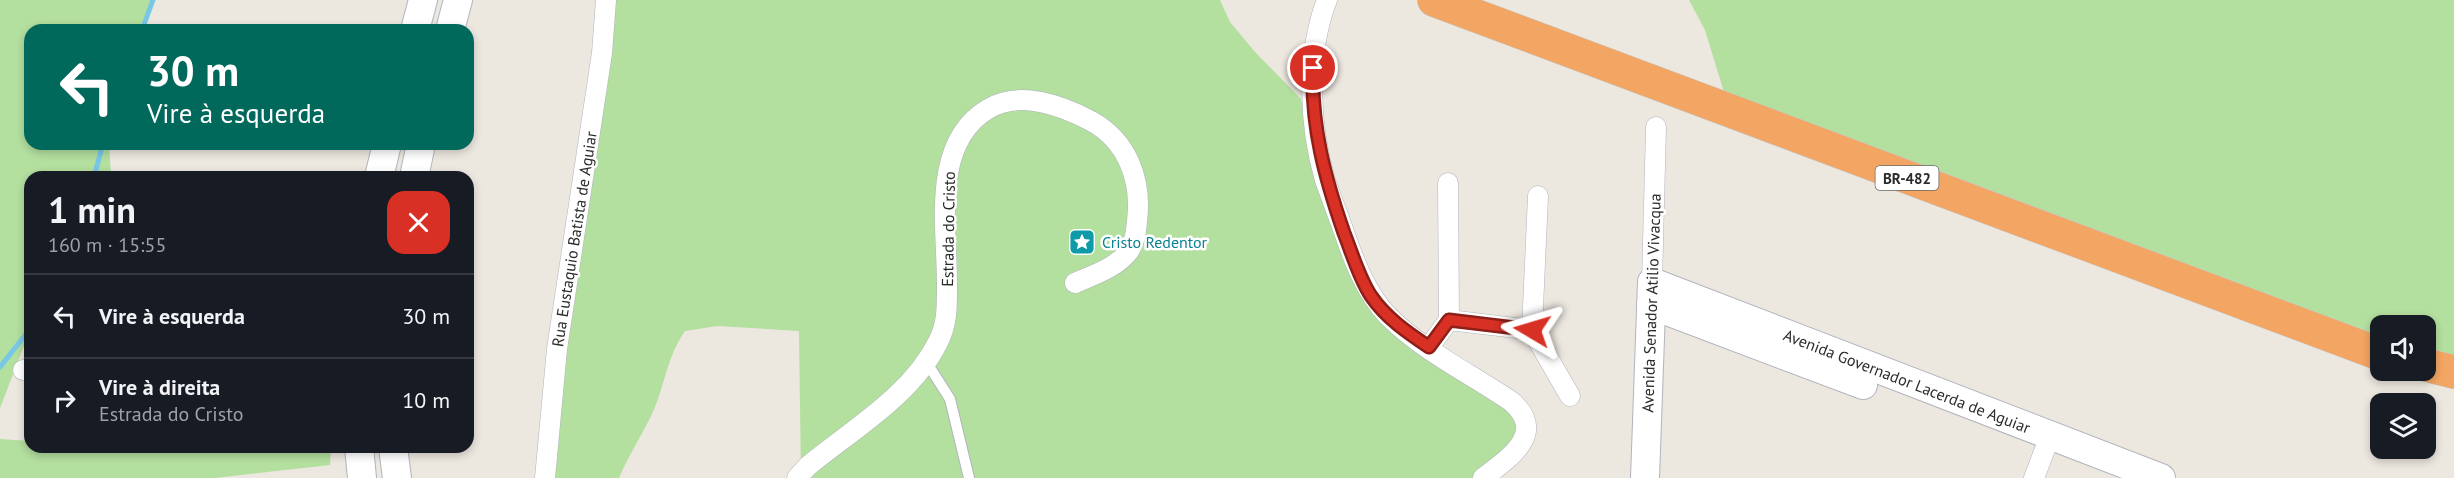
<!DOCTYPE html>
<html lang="pt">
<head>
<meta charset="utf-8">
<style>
  body { margin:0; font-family:"PT Sans",sans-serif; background:#242831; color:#f1f3f6; height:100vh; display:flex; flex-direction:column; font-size:22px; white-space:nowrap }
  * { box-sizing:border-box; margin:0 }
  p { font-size:20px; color:#9ea1a6 }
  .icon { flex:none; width:33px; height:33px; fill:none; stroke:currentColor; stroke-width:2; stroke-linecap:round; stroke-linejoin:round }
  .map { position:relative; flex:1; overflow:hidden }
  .sheet { position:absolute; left:24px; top:171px; width:450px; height:282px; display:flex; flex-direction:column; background:#171b24; border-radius:18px; box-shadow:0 3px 9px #0003 }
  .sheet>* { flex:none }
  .guide { position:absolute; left:24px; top:24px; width:450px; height:126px; border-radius:18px; box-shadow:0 3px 9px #0003; background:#00695c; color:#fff; overflow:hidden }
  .buttons { position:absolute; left:2370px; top:315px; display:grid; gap:12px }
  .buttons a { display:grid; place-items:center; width:66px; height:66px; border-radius:12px; background:#171b24; box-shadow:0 3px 9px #0003; font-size:30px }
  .pin { position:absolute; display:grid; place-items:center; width:51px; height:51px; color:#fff; margin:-26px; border:3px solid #fff; border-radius:50%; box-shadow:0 2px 6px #0007 }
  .me { position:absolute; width:66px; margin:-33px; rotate:277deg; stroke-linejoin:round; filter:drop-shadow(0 0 4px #0008) }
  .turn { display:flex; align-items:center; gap:21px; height:126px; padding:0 24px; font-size:27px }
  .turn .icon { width:78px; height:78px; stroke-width:2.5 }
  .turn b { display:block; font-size:42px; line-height:51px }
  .round { display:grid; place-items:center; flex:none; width:63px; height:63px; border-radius:18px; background:#242831 }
  .headline { display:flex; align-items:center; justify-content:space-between; height:102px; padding:0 24px }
  h1 { font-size:36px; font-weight:600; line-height:45px }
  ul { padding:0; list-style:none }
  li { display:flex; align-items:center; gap:18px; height:84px; padding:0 24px; border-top:2px solid #363941 }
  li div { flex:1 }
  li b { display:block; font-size:22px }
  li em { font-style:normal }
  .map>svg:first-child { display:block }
  .green { fill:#b3df9f }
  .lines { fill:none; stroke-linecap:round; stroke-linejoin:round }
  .stream { stroke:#79c7e7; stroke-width:5 }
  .lane-casing { stroke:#b2b4be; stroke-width:12 }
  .street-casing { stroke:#b2b4be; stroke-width:21 }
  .secondary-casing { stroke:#b2b4be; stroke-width:30 }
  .highway-casing { stroke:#c8c8c8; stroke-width:34 }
  .lane { stroke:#fff; stroke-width:10 }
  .street { stroke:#fff; stroke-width:20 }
  .secondary { stroke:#fff; stroke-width:28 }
  .highway { stroke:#f3a563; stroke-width:33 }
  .route-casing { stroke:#8d1f18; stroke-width:15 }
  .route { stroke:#d93025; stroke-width:10 }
  .labels { text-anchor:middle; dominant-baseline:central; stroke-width:5; stroke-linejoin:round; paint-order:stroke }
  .shield { fill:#fff; stroke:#6b6b6b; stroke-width:1.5 }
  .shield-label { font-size:15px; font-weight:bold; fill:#2b2b2b }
  .street-label { font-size:16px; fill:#2b2b2b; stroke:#fff }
  .culture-label { font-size:16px; fill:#0d838f; stroke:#fff; text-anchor:start }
</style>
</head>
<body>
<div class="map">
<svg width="2454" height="478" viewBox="0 0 2454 478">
  <rect width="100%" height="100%" fill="#ece7df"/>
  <g class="green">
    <path d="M0 0H152L139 30H30V144H109L111 175 91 172 89 177H30V330L0 408Z"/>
    <path d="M598 0H1220L1230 22 1255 52 1301 99 1315 158 1379 293 1419 339 1478 377 1529 435 1480 478H801L799 331 717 326 685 331C666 358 665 387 651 416 641 437 628 456 619 478H546L586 211Z"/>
    <path d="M1689 0H2454V364L2426 358V326H2380V345L1727 102 1705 30Z"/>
    <path d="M0 439 30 441V447H331L330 465 215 478H0Z"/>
  </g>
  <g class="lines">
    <g class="stream">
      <path d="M142 30 153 0"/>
      <path d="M94 177 103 144"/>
      <path d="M0 367 30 329"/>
    </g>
    <defs>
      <path id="lane" d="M927 363 950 399 969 478"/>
      <g id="street">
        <path d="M1327 0C1306 54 1309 125 1325 180 1331 197 1338 215 1344 232 1354 261 1366 293 1388 316 1423 351 1471 374 1512 402 1547 434 1509 458 1483 478"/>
        <path d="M1538 196 1532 330 1570 396"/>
        <path d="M1652 282 1656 127"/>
        <path d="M1449 320 1532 330"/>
        <path d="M1429 347 1449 320 1448 183"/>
        <path d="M23 370H30"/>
        <path d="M545 478 557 349 602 53 606 0"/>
        <path d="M797 478 808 466C853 429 912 395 938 342 947 325 947 308 947 289 948 232 929 144 988 109 1019 90 1061 105 1091 121 1128 141 1142 181 1137 221 1136 232 1135 242 1129 251 1116 268 1093 275 1075 283"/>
        <path d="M2034 478 2050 436"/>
      </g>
      <g id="secondary">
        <path d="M415 30 423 0"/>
        <path d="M450 30 458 0"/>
        <path d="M379 177 387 144"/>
        <path d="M414 177 421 144"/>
        <path d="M1651 305 1863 385"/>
        <path d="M359 447 362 478"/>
        <path d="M393 447 397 478"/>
        <path d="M1645 478 1652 282 2161 478"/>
      </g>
      <g id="highway">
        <path d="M1434 0 2380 354"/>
        <path d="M2426 365 2454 372"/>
      </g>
    </defs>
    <use href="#lane" class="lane-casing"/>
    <use href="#street" class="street-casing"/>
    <use href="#secondary" class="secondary-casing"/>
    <use href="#highway" class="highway-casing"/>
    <use href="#lane" class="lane"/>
    <use href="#street" class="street"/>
    <use href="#secondary" class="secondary"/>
    <use href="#highway" class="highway"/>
  </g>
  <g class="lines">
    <defs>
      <path id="route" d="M1313 68C1311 127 1325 178 1344 233 1352 253 1359 278 1371 296 1386 318 1408 333 1429 347L1449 320 1532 330"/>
    </defs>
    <use href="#route" class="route-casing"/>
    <use href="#route" class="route"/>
  </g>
  <defs>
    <symbol id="sight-square" viewBox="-11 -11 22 22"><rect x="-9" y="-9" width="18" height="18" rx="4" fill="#0f9aa8" stroke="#fff"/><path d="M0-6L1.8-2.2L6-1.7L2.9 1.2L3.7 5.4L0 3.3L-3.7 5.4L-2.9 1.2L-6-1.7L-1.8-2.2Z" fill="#fff"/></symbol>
  </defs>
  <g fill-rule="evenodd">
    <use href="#sight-square" x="1067" y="227" width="30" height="30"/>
  </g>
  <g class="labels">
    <rect class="shield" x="1875.5" y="166" width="63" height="24" rx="4.5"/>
    <g class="shield-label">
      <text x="1907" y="178">BR-482</text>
    </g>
    <g class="street-label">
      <text transform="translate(948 229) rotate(-89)">Estrada do Cristo</text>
      <text transform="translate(574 239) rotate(-81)">Rua Eustaquio Batista de Aguiar</text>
      <text transform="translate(1651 303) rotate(-88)">Avenida Senador Atilio Vivacqua</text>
      <text transform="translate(1907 381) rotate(21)">Avenida Governador Lacerda de Aguiar</text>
    </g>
    <g class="culture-label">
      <text x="1102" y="242">Cristo Redentor</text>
    </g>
  </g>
</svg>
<div class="buttons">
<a><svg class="icon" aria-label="sound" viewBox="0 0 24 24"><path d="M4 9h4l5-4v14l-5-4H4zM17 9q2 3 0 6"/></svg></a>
<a><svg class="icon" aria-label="layers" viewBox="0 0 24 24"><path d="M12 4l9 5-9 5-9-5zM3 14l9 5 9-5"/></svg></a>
</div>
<div class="pin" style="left:1313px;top:68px;background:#d93025"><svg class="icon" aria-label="arrive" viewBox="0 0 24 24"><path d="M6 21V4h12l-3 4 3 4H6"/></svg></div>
<svg class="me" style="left:1532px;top:330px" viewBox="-20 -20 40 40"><path d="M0-17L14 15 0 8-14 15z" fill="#d93025" stroke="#fff" stroke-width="4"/></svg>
<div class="guide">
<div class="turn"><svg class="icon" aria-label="left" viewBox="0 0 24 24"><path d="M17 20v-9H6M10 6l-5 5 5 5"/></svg><div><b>30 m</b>Vire à esquerda</div></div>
</div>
<section class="sheet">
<div class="headline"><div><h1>1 min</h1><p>160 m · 15:55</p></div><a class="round" style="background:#d93025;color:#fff"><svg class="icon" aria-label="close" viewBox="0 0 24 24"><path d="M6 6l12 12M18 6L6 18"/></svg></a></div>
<ul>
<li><svg class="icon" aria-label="left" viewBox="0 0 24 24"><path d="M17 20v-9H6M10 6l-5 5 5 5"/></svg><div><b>Vire à esquerda</b></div><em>30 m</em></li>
<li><svg class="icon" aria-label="right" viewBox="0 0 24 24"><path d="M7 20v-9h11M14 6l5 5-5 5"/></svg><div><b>Vire à direita</b><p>Estrada do Cristo</p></div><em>10 m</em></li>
</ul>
</section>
</div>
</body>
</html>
